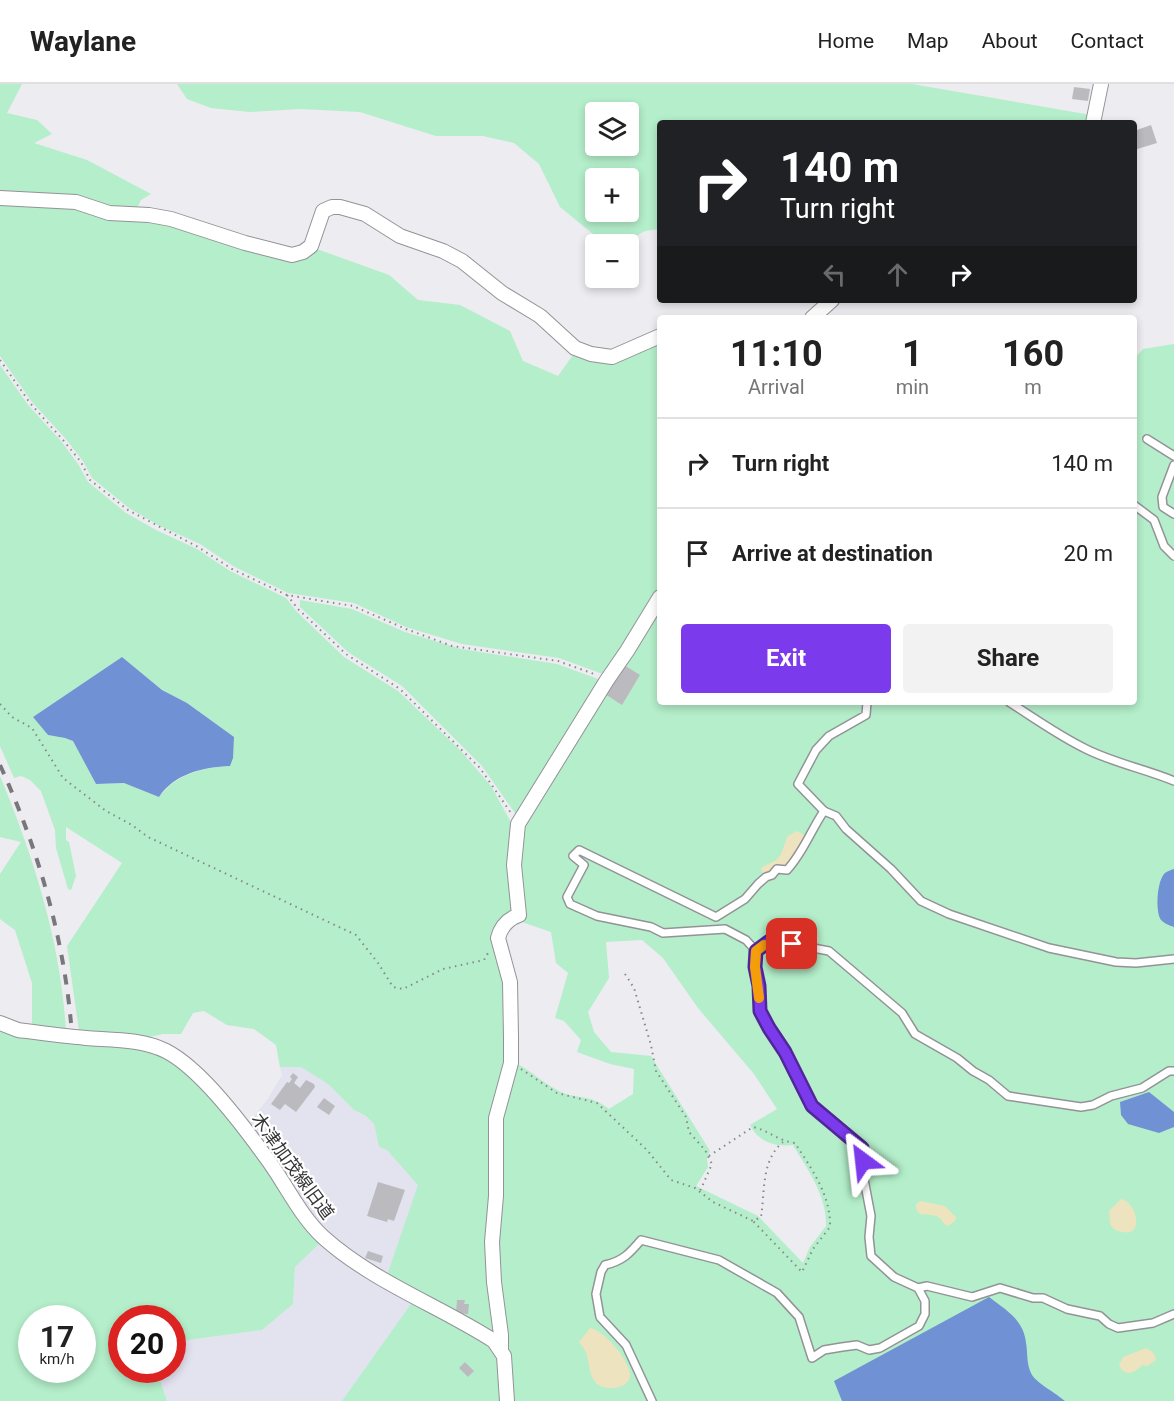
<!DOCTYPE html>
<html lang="en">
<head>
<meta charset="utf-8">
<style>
  body { margin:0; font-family:Roboto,"Noto Sans JP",sans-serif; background:#f2f2f2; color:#222; height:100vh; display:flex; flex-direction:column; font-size:22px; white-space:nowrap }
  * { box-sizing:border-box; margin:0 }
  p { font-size:20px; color:#767676 }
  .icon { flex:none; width:33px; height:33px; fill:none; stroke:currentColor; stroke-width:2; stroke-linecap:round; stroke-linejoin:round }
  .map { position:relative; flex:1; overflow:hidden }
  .panel { position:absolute; left:657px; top:231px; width:480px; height:390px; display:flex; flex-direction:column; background:#fff; border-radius:6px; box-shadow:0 3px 9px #0003 }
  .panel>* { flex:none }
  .banner { position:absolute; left:657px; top:36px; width:480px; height:183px; border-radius:6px; box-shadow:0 3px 9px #0003; background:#202124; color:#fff; overflow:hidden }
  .tools { position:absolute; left:585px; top:18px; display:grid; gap:12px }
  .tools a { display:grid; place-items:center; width:54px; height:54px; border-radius:6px; background:#fff; box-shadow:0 3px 9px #0003; font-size:30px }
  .speed { position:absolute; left:18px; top:1221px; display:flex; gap:12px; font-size:30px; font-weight:700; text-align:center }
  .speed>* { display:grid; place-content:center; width:78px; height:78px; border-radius:50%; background:#fff; box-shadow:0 3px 9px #0003; line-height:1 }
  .speed small { font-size:15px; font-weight:400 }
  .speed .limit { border:9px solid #d22; background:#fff; color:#111 }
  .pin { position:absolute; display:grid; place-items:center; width:51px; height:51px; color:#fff; margin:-26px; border-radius:12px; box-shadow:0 3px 9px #0006 }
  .me { position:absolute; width:66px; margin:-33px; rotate:330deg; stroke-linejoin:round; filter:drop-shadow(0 0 4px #0008) }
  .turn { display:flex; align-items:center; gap:21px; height:126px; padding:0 24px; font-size:27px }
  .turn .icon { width:78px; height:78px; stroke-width:2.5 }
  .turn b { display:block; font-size:42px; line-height:51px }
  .lanes { display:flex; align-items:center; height:57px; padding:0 24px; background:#0003; justify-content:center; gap:30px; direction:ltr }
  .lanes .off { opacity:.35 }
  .eta { display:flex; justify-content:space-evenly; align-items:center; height:102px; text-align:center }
  .eta b { font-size:36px; font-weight:700; line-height:42px }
  .primary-button { display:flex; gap:12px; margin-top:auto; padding:12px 24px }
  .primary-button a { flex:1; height:69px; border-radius:6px; background:#7c3aed; color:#fff; font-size:24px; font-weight:700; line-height:69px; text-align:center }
  .primary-button a+a { background:#f2f2f2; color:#222 }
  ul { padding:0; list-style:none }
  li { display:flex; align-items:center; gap:18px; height:90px; padding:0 24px; border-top:2px solid #e0e0e0 }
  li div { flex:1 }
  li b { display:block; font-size:22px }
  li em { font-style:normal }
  header { display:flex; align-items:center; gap:36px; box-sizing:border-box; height:84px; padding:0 30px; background:#fff; border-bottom:2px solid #e0e0e0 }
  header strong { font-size:28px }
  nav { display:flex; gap:33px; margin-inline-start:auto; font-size:21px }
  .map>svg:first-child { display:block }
  .built { fill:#e3e2ef }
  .green { fill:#b4eeca; fill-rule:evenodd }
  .sand { fill:#ede3be }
  .water { fill:#7091d3 }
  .building { fill:#bbbbbf }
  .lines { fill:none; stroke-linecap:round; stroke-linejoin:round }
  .service-casing { stroke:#939397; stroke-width:10 }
  .minor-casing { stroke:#939397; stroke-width:16 }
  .path { stroke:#88888b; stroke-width:2; stroke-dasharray:1.5 4.5; stroke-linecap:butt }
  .service { stroke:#fff; stroke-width:7 }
  .minor { stroke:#fff; stroke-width:14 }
  .rail { stroke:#78787b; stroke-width:4; stroke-dasharray:10 10; stroke-linecap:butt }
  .route-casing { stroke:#51269a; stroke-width:15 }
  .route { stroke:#7c3aed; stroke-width:10 }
  .slow { stroke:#f59e0b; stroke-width:10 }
  .labels { text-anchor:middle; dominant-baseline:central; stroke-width:4.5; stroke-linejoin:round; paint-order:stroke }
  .street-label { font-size:18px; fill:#363638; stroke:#fff }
</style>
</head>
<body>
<header>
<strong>Waylane</strong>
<nav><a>Home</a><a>Map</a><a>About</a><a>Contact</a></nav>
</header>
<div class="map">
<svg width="1174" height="1317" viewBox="0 0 1174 1317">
  <rect width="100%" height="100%" fill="#ececf1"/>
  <g class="built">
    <path d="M280 983H301L328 1000 354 1026 366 1032 374 1040 379 1063 387 1066 419 1101 387 1191 325 1149 247 1041 267 1016 282 991Z"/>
    <path d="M321 1158 413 1217 342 1317H167L158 1290 159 1286H172L173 1258 262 1246 293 1220 295 1183Z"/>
  </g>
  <g class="green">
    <path d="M0 0H22L7 29 37 36 52 50 34 59 87 76 151 110 141 116 136 126 0 110Z"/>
    <path d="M177 0H912L1091 31 1089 39H660V145L645 147 631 155 598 154 560 123 539 80 514 59 483 52H436L360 28 300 25 250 28 211 24 187 15ZM596 28H628V62H596ZM596 94H628V128H596Z"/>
    <path d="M0 117 63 120 149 135 285 174 314 164 389 191 418 216 460 221 510 247 523 277 558 292 575 268 602 278 660 257V506L608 590 600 589 559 574 462 560 406 543 354 519 288 509 233 482 200 460 158 441 129 424 92 394 83 377 65 354 32 318 0 272Z"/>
    <path d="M1174 260V1317H511L497 1159 501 1035 514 978C530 986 543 999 559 1007 577 1016 589 1009 609 1025L633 1010 634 985 610 980 577 968 581 956 564 937 555 934 568 889 556 879 551 848 522 838H515L524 738 660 519V618H1134V275L1143 265ZM642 856 663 874 698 924 754 990 777 1025 750 1041C758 1058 776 1063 793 1061 808 1086 827 1112 826 1142L810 1163 803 1179 758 1132 696 1102 708 1083 707 1075 710 1067 651 972 611 968 594 948 588 928 609 894 606 858Z"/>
    <path d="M0 281 28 321 61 357 78 380 88 398 126 429 156 446 197 465 230 487 286 514 296 527 344 573 398 607 461 667 491 702 512 740 513 823 509 831 493 847 506 899 508 975 492 1030 498 1255 387 1191 418 1101 387 1066 379 1063 374 1040 366 1032 354 1026 328 1000 301 983H280L276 961 254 945 227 941 204 927 193 929 181 950H163L144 954 79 947 67 862 122 779 66 743V756L69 758 76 792 71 806 68 805 56 764 55 746 41 707 30 696 21 692 14 694 0 662ZM122 573 162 606 187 619 233 653 230 682C203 683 175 691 159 713L124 699 96 700 73 657 65 654 48 651 33 633Z"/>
    <path d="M300 516 352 525 405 548 461 565 557 580 598 595 600 602 521 731 515 729 482 682 402 602 348 568 300 523Z"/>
    <path d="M0 692C34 774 61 859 66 948L32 944V899L15 846 0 835V790L21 758 0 753Z"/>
    <path d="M0 944 134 963 151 966 184 984 239 1045 321 1158 295 1183 293 1220 262 1246 173 1258 172 1234H122V1286H159L158 1290 167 1317H0ZM32 1234H82V1286H32Z"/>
    <path d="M413 1217 488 1259 499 1274 502 1317H342Z"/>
  </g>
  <g class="sand">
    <path d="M797 747 804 751 805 759 783 787 775 793 764 792 761 785C766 779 772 780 777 775 783 770 784 759 788 752Z"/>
    <path d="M810 836 815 838 819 857 815 860 805 854 788 853 784 850 783 846 788 840 801 839Z"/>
    <path d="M1121 1115C1137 1118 1145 1153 1122 1148 1116 1147 1113 1145 1110 1140L1109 1127Z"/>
    <path d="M920 1117 945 1122 956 1133 955 1137 948 1142 944 1140C936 1122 915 1140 916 1120Z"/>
    <path d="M590 1244C603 1245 629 1276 630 1290 631 1306 605 1307 597 1300 588 1292 590 1279 586 1269 585 1265 581 1261 579 1258Z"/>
    <path d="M1146 1264C1152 1267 1155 1269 1156 1276L1148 1282 1142 1281C1135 1290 1124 1293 1119 1281L1123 1273Z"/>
  </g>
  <g class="water">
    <path d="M122 573 162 606 187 619 234 653 233 674 230 682C203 683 174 690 159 713L124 699 96 700 73 657 65 654 48 651 33 633Z"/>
    <path d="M1174 785V843C1169 841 1165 840 1161 836 1155 827 1157 796 1165 789 1166 788 1173 785 1174 785Z"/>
    <path d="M1149 1008 1174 1028V1043L1159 1049 1128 1040 1121 1031 1120 1018Z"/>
    <path d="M989 1213C1006 1226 1024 1236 1026 1259 1028 1270 1026 1280 1032 1291 1037 1299 1057 1310 1065 1317H842L834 1297Z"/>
  </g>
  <g class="building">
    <path d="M1074 3 1090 5 1088 17 1072 15Z"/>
    <path d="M1151 41 1157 59 1134 66V47Z"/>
    <path d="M624 581 640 591 622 621 605 610Z"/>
    <path d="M293 989 298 993 294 999 300 1004 306 996 314 1000 315 1003 296 1028 285 1020 280 1026 271 1020 287 998 289 999 292 995 290 993Z"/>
    <path d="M324 1014 335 1022 329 1031 317 1023Z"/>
    <path d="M378 1098 405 1106 394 1137 388 1135 387 1138 367 1132Z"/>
    <path d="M368 1167 383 1172 381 1179 365 1174Z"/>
    <path d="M457 1216H465L464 1220H469L468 1230 456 1229Z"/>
    <path d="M465 1278 474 1287 468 1293 459 1284Z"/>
  </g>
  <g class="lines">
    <defs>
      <g id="service">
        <path d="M1147 355 1174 372"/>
        <path d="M1174 381 1162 413 1163 423 1174 430"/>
        <path d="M1134 421 1154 436 1164 462 1174 472"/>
        <path d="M1009 618C1034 634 1059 652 1086 665 1114 679 1145 685 1174 697"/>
        <path d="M824 727 836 732 846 745 891 785 921 817 949 830 1049 864 1116 878 1136 879 1174 875"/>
        <path d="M756 867 771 856 829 867 902 929 915 950 957 974 973 987 989 996 1008 1012 1081 1023 1093 1021 1111 1012 1142 1004 1169 987H1174"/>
        <path d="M918 1204 927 1202 972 1213 1000 1204 1033 1214H1043L1067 1225 1100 1232 1109 1240 1118 1244 1153 1239 1174 1230"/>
        <path d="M652 1317 626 1261 600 1233 596 1210 601 1188 605 1181C623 1177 630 1169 641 1156L719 1176 777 1209 799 1233 812 1274 824 1266 842 1263 857 1261 869 1266 880 1264 919 1242 925 1230V1217L918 1204 894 1193 871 1172 869 1153 871 1132 863 1090 862 1064 812 1022 785 968 769 944 760 928 759 902 755 883 756 867 746 856 725 845 663 849 651 843 597 832 570 820 567 813 584 781 573 772 579 766 716 833 745 815 758 800 766 793 772 791 777 785 787 786C803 769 811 746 824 727L798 700 816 666 829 652 866 631 867 618"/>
      </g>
      <g id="minor">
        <path d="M1093 39 1101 0"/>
        <path d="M0 114 76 118 109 129 149 131 171 135 245 159 292 171 303 168 311 162 323 127 332 123H340L365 130 400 152 443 167 462 177 502 209 540 232 575 264 591 270 612 273 660 252"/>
        <path d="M812 234 832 216"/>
        <path d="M0 939 18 946C41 949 63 952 86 954 112 956 142 955 166 967 201 985 242 1040 265 1072 285 1098 299 1131 323 1153 373 1198 438 1221 494 1257L504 1272 507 1317"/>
        <path d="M501 1264V1251L494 1198 492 1158 496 1112V1034L511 979V952L510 898 498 854C501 842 508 835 519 831L514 781 518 740 607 596 627 567 660 513"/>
      </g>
    </defs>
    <use href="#service" class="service-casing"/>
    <use href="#minor" class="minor-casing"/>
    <g class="path">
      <path d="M0 276 30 319 63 356 81 378 90 396 128 426 198 463 232 485 287 511 353 522 406 545 452 562 558 577 597 591"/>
      <path d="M287 511 298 525 346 570 400 605 480 684 511 729"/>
      <path d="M0 620 12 633 32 644 63 694 106 727 132 741 148 753 356 851 378 879 393 903 403 905 443 885 484 876 488 869"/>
      <path d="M625 890 634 904 651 961 656 987 686 1033 689 1048 705 1066 712 1080 700 1107"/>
      <path d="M521 985 557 1009 597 1019 647 1066 671 1096 695 1104 713 1118 753 1137 761 1133C765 1108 761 1076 783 1058"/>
      <path d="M709 1072 753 1043C768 1046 778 1057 795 1059 811 1084 831 1111 830 1143L813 1165 802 1188 753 1137"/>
    </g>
    <use href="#service" class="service"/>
    <use href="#minor" class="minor"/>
    <path class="rail" d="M0 681C37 762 63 850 71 939"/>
  </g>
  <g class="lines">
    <defs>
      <path id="route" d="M792 860 771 856 756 867 755 883 759 902 760 927 769 944 785 968 812 1022 862 1064 863 1077"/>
    </defs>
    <use href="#route" class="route-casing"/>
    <use href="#route" class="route"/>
    <path class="slow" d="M759 914 755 883 756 867 764 861"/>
  </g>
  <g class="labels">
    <g class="street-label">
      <text transform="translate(293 1082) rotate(54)">木津加茂線旧道</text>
    </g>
  </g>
</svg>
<div class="tools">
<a><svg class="icon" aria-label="layers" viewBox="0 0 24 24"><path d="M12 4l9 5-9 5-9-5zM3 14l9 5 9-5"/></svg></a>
<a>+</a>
<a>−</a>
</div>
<div class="speed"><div>17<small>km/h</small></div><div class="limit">20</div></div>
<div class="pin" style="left:792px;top:860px;background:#d93025"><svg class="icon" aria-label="arrive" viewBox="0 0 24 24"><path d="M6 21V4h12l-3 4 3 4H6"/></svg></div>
<svg class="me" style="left:863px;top:1077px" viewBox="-20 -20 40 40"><path d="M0-17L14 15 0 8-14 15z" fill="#7c3aed" stroke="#fff" stroke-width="4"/></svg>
<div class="banner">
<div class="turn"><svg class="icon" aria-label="right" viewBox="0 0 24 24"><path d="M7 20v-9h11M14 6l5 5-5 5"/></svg><div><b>140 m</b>Turn right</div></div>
<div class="lanes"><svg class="icon off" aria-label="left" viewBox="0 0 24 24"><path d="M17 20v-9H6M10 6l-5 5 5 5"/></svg><svg class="icon off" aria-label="ahead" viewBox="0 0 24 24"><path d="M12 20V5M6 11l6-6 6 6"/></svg><svg class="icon" aria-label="right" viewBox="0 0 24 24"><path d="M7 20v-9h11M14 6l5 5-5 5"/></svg></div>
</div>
<section class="panel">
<div class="eta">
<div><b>11:10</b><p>Arrival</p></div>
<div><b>1</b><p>min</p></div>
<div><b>160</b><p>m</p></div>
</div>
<ul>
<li><svg class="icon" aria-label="right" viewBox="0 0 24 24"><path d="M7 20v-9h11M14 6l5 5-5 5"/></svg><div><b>Turn right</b></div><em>140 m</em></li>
<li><svg class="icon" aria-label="arrive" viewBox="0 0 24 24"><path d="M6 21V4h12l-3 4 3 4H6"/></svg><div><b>Arrive at destination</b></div><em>20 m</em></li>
</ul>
<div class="primary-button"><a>Exit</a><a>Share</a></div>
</section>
</div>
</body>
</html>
